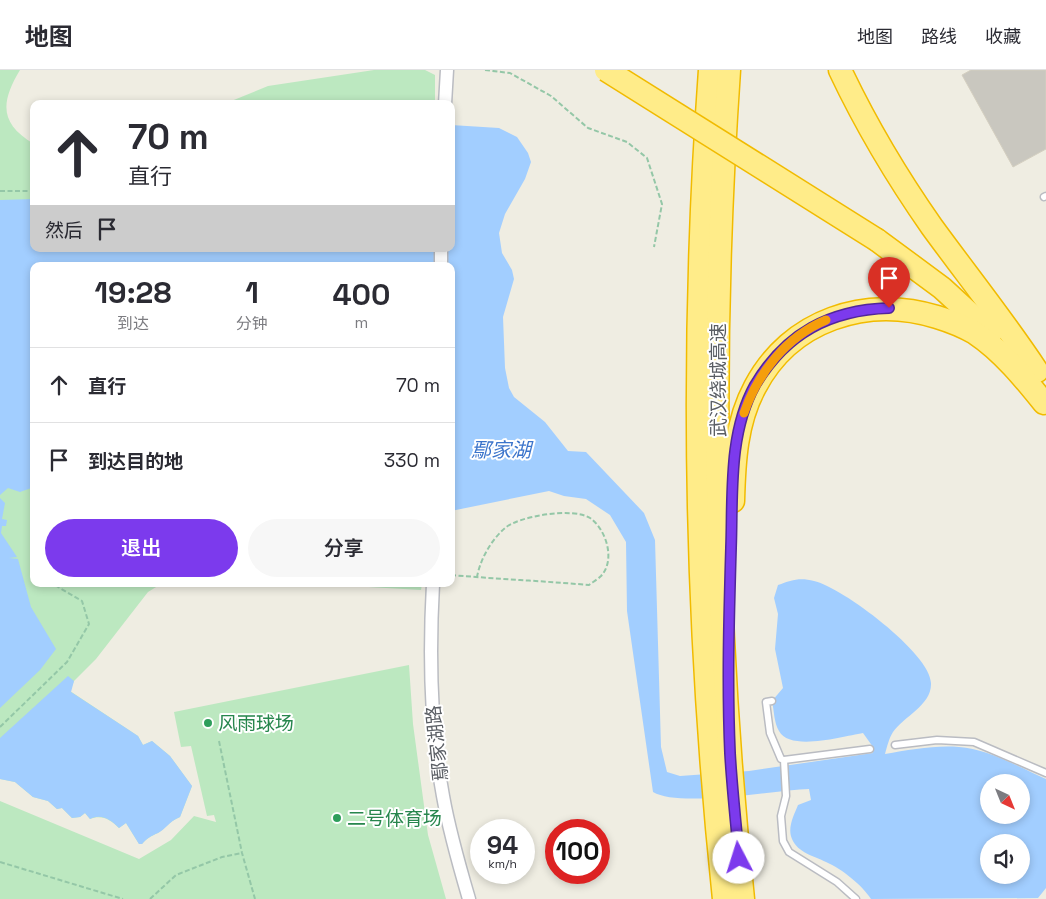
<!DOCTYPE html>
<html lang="zh">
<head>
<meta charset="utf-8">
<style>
  body { margin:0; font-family:"Space Grotesk","Noto Sans SC",sans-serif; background:#f7f7f7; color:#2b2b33; height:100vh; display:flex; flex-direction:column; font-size:19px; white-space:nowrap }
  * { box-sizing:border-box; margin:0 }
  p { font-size:16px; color:#7c7c81 }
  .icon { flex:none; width:28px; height:28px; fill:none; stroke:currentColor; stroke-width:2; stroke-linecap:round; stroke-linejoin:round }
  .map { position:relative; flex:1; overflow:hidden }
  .drawer { position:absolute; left:30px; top:192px; width:425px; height:325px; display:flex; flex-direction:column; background:#fff; border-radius:10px; box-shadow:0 2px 8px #0003 }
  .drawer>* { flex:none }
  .top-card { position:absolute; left:30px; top:30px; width:425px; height:152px; border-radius:10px; box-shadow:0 2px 8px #0003; background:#fff; color:#2b2b33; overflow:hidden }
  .needle { width:32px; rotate:137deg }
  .buttons { position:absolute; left:980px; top:704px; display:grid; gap:10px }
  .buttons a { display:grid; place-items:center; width:50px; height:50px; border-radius:50%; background:#fff; box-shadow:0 2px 8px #0003; font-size:25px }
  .speed { position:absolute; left:470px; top:749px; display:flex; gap:10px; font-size:25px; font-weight:700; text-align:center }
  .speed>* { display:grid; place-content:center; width:65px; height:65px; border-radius:50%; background:#fff; box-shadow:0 2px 8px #0003; line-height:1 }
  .speed small { font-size:12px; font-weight:400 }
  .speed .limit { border:8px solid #d22; background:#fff; color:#111 }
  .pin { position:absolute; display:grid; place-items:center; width:42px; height:42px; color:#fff; margin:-51px -21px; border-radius:50% 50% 50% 0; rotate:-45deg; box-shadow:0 0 5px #0007 }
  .pin .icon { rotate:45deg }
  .me { position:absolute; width:55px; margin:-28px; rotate:355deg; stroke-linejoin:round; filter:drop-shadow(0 0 4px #0008) }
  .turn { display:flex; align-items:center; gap:18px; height:105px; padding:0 15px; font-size:22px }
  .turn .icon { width:65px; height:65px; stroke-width:2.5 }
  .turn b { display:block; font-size:35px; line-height:42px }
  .then { display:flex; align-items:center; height:48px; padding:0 15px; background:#0003; gap:10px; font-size:19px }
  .eta { display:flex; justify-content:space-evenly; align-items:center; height:85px; text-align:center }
  .eta b { font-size:30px; font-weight:600; line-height:35px }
  .primary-button { display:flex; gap:10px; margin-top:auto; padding:10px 15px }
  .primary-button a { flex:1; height:58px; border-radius:30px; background:#7c3aed; color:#fff; font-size:20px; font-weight:600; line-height:58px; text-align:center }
  .primary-button a+a { background:#f7f7f7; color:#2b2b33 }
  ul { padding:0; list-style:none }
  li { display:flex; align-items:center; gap:15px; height:75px; padding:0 15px; border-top:1px solid #e1e1e2 }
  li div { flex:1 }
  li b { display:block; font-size:19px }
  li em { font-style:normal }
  header { display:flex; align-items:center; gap:30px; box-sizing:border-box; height:70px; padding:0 25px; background:#fff; border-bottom:1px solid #e1e1e2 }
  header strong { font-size:24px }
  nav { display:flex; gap:28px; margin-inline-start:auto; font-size:18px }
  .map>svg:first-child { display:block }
  .green { fill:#bce8c0 }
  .water { fill:#a2ceff; fill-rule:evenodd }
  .building { fill:#c9c7bf; stroke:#d4cfc0 }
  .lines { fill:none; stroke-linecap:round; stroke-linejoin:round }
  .lane-casing { stroke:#babcc2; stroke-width:9 }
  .street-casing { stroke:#babcc2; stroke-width:15 }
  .highway-casing { stroke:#f1bb00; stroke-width:25 }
  .path { stroke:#94c7a7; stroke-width:2; stroke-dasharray:5 2.5; stroke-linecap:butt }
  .lane { stroke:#fff; stroke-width:6 }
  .street { stroke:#fff; stroke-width:12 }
  .highway { stroke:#ffec89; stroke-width:22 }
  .highway-bridge-casing { stroke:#f1bb00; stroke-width:25; stroke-linecap:butt }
  .highway-bridge { stroke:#ffec89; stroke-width:22 }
  .route-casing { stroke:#51269a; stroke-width:12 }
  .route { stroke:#7c3aed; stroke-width:9 }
  .slow { stroke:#f59e0b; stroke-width:9 }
  .leisure-dot { fill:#2e9e5b; stroke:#fff; stroke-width:2 }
  .labels { text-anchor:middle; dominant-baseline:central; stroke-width:4; stroke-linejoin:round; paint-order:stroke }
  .street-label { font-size:19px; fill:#5a5e64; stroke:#fff }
  .leisure-label { font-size:19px; fill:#27864d; stroke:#fff; text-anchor:start }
  .water-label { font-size:20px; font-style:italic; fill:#3b74cb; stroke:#fff }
</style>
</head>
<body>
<header>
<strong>地图</strong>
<nav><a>地图</a><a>路线</a><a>收藏</a></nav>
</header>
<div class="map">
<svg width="1046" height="829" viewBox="0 0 1046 829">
  <rect width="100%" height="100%" fill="#efede2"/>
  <g class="green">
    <path d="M0 0H20C0 33 0 54 34 74V179H431L34 196V514H161L148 522 96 589 74 611 70 621 138 666 143 675 152 671 170 686 192 716 180 747C168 752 165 759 158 763 151 766 147 768 142 774H139L126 753 119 758C111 750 102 744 90 749L85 743 80 747 72 748 62 738 57 739 48 731 33 727 15 712 0 709Z"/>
    <path d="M374 0H425L435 5V34H224L268 16Z"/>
    <path d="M343 514H422L421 520 351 516Z"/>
    <path d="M409 595 413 654 428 765 446 829H0V731L139 789 171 770 194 746 216 752 214 745 207 746 191 676 181 677 174 642Z"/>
  </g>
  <g class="water">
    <path d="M451 55 499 58 517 67 528 83 531 92 525 109 505 144 499 163 502 183 512 200 514 209 503 247 505 298 509 318 514 327 545 352 568 381 586 382 644 443 655 470 661 677 667 702 680 706 749 701 873 683V677L863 663C844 666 790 682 779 661 774 653 774 640 772 631L783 618 775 579 778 544 774 528 778 515C791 510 800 507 814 511 842 517 931 584 931 613 932 635 904 646 893 662 889 668 887 677 885 684 909 680 935 675 959 677 988 679 1019 697 1046 709V818L1038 828 871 829C862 815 842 799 826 792 814 786 798 783 792 769 787 758 794 745 798 735L811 730 809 719C774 720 680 738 653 722L627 541 626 472 610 445 586 429 564 426 549 421 451 441V196H34V417L20 422 8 418 0 425V130L34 129V179H451ZM989 712H1021V745H989ZM989 772H1021V805H989Z"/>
    <path d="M0 428 5 433 2 449 7 450 6 456H2L1 463 17 487 9 488 18 489 31 537 56 579 40 600 0 638Z"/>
    <path d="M68 606 74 611 71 622 138 666 143 675 152 671 170 686 192 716 180 747C168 752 166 759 158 763 151 766 147 768 142 774H139L126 753 119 758C111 750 102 743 90 749L85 743 80 747 72 748 62 738 57 739 48 731 33 727 15 712 0 709V668Z"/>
  </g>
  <path class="building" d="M971 0H1046V79L1013 97 962 5Z"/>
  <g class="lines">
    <defs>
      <g id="lane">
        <path d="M1044 127 1046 126"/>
        <path d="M772 631 766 632 770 663 781 689 784 690 786 726 781 746 783 771 789 782 837 812 856 829"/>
        <path d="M895 675 937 670 974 672 1046 703"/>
        <path d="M784 690 870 679"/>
      </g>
      <g id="street">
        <path d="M445 34 447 0"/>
        <path d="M441 196V179"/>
        <path d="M433 514C429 585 430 656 443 726 449 760 459 795 469 829"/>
      </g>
      <g id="highway">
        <path d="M710 0C690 276 695 554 724 829"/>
        <path d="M729 0C710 276 714 554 743 829"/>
        <path d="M840 0C866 55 897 107 932 157 967 205 1004 251 1037 301"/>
        <path d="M877 170 942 218 991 263"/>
        <path d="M733 431C734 392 736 352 755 317 790 250 866 225 937 247 950 251 963 256 975 263 1002 281 1024 308 1044 333"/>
      </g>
    </defs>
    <use href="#lane" class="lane-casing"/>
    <use href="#street" class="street-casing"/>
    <use href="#highway" class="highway-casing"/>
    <g class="path">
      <path d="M485 0 510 3 551 26 588 58 627 72 647 88 662 134 654 177"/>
      <path d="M0 121H34"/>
      <path d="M451 505C497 509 543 511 589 515 593 512 598 509 601 506 616 490 606 459 590 448 573 437 519 446 505 458 491 470 480 490 477 507"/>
      <path d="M0 657 67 592 89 554 82 531 53 514"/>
      <path d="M219 671 242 783 255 829"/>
      <path d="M0 792 123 829"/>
      <path d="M150 829 176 805 222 787 242 783"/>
    </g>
    <use href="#lane" class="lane"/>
    <use href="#street" class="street"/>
    <use href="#highway" class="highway"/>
    <defs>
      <path id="highway-bridge" d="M606 0 877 170"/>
    </defs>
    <use href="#highway-bridge" class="highway-bridge-casing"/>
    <use href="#highway-bridge" class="highway-bridge"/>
  </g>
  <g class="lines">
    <defs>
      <path id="route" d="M739 788C736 753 732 718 730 683 727 615 729 546 731 478 733 425 728 364 755 315 786 263 830 240 889 238"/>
    </defs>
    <use href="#route" class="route-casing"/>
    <use href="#route" class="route"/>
    <path class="slow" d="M744 343C758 303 786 267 826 250"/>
  </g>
  <g class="leisure-dot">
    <circle cx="208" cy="653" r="5"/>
    <circle cx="337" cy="748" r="5"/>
  </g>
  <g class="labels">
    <g class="street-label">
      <text transform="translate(718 310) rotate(-90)">武汉绕城高速</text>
      <text transform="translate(437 673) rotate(-96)">鄢家湖路</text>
    </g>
    <g class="leisure-label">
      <text x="218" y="653">风雨球场</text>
      <text x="347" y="748">二号体育场</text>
    </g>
    <g class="water-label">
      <text x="501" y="380">鄢家湖</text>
    </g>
  </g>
</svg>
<div class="buttons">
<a><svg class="needle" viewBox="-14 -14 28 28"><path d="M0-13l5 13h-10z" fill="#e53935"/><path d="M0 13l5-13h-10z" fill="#7c7c81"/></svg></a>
<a><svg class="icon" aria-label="sound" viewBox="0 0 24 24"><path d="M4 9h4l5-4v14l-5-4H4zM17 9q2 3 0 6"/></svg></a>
</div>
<div class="speed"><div>94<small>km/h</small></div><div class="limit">100</div></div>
<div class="pin" style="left:889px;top:238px;background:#d93025"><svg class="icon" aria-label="arrive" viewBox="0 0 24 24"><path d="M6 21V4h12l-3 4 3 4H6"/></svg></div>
<svg class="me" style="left:739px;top:788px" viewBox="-20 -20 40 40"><circle r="19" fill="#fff"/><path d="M0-13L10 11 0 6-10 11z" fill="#7c3aed"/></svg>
<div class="top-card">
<div class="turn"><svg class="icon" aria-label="ahead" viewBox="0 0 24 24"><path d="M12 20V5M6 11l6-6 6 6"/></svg><div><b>70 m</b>直行</div></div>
<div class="then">然后<svg class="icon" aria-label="arrive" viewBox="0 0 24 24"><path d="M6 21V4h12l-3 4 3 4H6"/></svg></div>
</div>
<section class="drawer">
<div class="eta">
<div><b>19:28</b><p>到达</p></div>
<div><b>1</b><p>分钟</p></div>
<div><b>400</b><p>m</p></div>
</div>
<ul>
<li><svg class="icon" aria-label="ahead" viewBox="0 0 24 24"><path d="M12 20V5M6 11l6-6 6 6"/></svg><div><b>直行</b></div><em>70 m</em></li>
<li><svg class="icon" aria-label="arrive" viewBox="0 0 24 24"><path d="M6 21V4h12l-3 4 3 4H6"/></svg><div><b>到达目的地</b></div><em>330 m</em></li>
</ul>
<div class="primary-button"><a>退出</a><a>分享</a></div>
</section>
</div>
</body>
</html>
